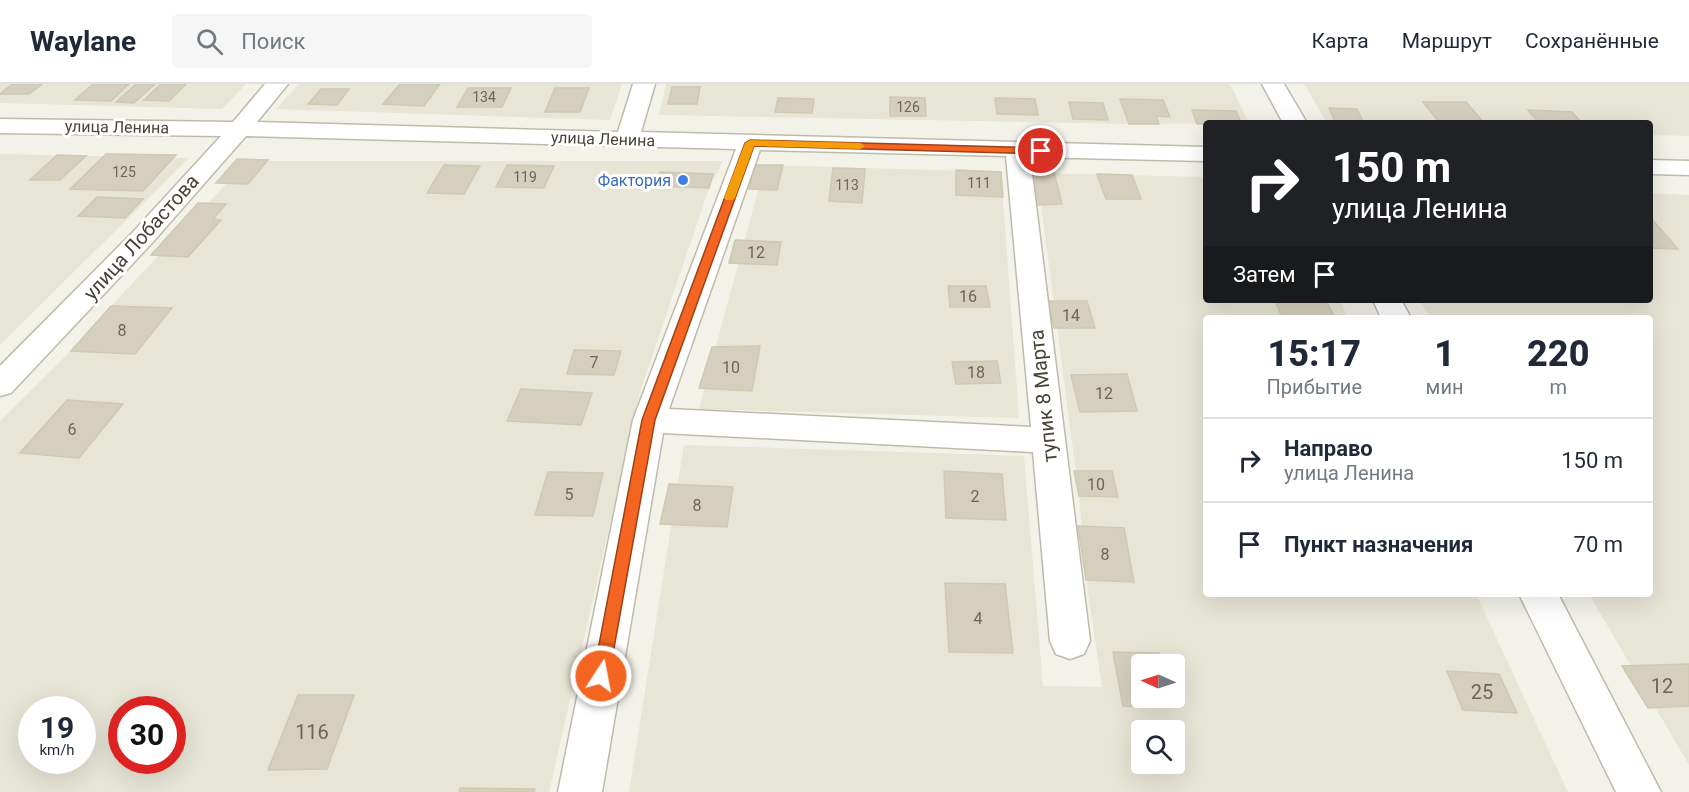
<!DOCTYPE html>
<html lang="ru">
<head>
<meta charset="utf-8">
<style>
  body { margin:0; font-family:Roboto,sans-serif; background:#f6f6f7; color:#1f2937; height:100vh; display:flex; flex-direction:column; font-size:22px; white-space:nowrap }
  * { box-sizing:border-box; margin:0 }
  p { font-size:20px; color:#747a83 }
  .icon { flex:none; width:33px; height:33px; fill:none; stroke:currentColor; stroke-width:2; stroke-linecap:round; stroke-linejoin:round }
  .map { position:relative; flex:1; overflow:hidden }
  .side { position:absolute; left:1203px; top:231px; width:450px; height:282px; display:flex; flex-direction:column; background:#fff; border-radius:6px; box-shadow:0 6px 24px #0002 }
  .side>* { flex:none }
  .banner { position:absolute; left:1203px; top:36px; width:450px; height:183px; border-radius:6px; box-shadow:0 6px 24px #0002; background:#202124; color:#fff; overflow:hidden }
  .needle { width:39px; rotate:273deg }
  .controls { position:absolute; left:1131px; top:570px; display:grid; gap:12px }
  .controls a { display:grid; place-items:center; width:54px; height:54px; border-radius:6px; background:#fff; box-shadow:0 6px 24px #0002; font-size:30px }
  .speed { position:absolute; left:18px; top:612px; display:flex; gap:12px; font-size:30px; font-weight:700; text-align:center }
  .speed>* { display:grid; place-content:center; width:78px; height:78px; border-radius:50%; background:#fff; box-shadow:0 6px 24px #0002; line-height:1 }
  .speed small { font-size:15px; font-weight:400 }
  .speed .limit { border:9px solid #d22; background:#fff; color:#111 }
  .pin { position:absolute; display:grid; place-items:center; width:51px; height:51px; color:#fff; margin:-26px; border:3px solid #fff; border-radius:50%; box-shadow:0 2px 6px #0007 }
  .me { position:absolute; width:66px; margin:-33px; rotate:11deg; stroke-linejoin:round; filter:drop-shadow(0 0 4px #0008) }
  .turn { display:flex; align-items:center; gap:21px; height:126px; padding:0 30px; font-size:27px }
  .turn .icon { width:78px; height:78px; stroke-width:2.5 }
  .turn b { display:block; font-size:42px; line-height:51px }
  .then { display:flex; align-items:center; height:57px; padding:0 30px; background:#0003; gap:12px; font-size:22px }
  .eta { display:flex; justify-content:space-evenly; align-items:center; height:102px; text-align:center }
  .eta b { font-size:36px; font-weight:800; line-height:42px }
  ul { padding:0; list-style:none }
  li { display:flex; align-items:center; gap:18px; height:84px; padding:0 30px; border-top:2px solid #e0e1e3 }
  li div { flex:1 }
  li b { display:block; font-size:22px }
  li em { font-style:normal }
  header { display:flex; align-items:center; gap:36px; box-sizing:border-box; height:84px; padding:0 30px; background:#fff; border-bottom:2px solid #e0e1e3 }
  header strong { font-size:28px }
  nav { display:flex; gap:33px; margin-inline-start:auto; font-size:21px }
  .search { width:420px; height:54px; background:#f6f6f7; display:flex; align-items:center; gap:15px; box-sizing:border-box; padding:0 21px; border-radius:6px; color:#747a83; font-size:22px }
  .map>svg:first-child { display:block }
  .residential { fill:#e7e5d6; fill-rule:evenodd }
  .building { fill:#d5d0be; stroke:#cfc9b1; stroke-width:1.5 }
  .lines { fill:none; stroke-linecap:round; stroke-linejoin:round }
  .minor-casing { stroke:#bfbbab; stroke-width:3 }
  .minor { fill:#fff; fill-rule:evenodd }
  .route { fill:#f36520; stroke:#9e4215; stroke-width:1.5 }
  .slow { fill:#f59e0b }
  .shop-dot { fill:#3f7fe0; stroke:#fff; stroke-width:2 }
  .labels { text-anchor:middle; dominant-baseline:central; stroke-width:6; stroke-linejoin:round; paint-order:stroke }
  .far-number-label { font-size:14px; fill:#6a6659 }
  .far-street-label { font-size:16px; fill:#474337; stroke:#fff }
  .far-shop-label { font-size:16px; fill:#366cbe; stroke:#fff; text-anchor:end }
  .number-label { font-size:16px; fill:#6a6659 }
  .street-label { font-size:20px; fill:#474337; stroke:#fff }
  .near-number-label { font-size:20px; fill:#6a6659 }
</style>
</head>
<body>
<header>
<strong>Waylane</strong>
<div class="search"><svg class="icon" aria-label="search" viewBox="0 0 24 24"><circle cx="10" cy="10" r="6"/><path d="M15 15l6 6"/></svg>Поиск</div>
<nav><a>Карта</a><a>Маршрут</a><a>Сохранённые</a></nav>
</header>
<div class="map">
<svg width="1689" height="708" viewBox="0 0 1689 708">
  <rect width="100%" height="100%" fill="#f3f2e8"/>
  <g class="residential">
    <path d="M0 0H246L222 25 0 19Z"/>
    <path d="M299 0H622L610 36 276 25Z"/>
    <path d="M666 0H1230L1249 39 1129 40 659 31Z"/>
    <path d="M1304 0H1689V52L1650 51V39H1327Z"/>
    <path d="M0 70 189 74 0 261Z"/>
    <path d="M248 77H723L709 104 640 308 549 708H0V337L71 267 111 222ZM32 626H82V676H32ZM122 626H172V676H122Z"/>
    <path d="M765 81 1001 88 1019 334 699 325Z"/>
    <path d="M1037 89 1206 93V216H1340L1348 234H1206V510H1476L1568 708H629L684 361 1024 372 1043 602 1102 603 1086 496 1079 412ZM1142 580H1174V614H1142ZM1142 646H1174V680H1142Z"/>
    <path d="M1650 109 1689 111V681L1589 510H1650V234H1430L1420 216H1650Z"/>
  </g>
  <g class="building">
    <path d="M12 0H42L29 10H0Z"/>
    <path d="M93 0H129L111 17 75 16Z"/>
    <path d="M136 0H155L134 19 116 18Z"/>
    <path d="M161 0H186L169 17 144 16Z"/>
    <path d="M400 0H440L424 22 383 20Z"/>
    <path d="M672 3H700L697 20H668Z"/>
    <path d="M468 4H511L502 23H457Z"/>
    <path d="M555 4H589L580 28H545Z"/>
    <path d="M321 5H349L337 21 308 20Z"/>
    <path d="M890 13 925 14 926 32H890Z"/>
    <path d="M778 14 814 15 812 29 775 28Z"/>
    <path d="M995 14 1035 15 1038 31 997 30Z"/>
    <path d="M1120 15 1163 16 1170 33 1156 32 1159 40H1129Z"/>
    <path d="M1069 18 1103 19 1108 36 1073 35Z"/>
    <path d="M1423 18H1466L1484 39H1440Z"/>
    <path d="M1329 24 1357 25 1364 39H1336Z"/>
    <path d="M1192 26 1236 27 1241 39 1197 40Z"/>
    <path d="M1528 26 1572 28 1582 39H1539Z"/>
    <path d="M106 70 176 71 143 107 70 105Z"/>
    <path d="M57 71 86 72 60 96H30Z"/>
    <path d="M237 75 268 76 248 100 216 99Z"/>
    <path d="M444 81 480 82 464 110 427 109Z"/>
    <path d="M507 81 554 82 544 104 496 103Z"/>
    <path d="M754 81H783L777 106 749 105Z"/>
    <path d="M833 84 865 85 862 119 829 117Z"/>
    <path d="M1053 84 1062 120 1034 121 1029 85Z"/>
    <path d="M956 86 1001 88 1003 113 956 111Z"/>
    <path d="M660 88 713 90 709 104 655 102Z"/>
    <path d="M1097 90 1132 91 1141 115H1106Z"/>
    <path d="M97 113 143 115 125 134 78 132Z"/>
    <path d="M198 119 226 120 213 135 221 136 188 173 151 171Z"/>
    <path d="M1650 133 1678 165 1650 164Z"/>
    <path d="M735 156 781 158 777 181 729 179Z"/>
    <path d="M948 202H986L990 223H950Z"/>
    <path d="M1275 216H1326L1334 232 1281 231Z"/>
    <path d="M1048 217H1087L1095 244H1054Z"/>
    <path d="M111 222 172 224 135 270 71 267Z"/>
    <path d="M760 262 752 307 699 304 712 263Z"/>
    <path d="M574 266 621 267 614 291 567 290Z"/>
    <path d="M997 277 1001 299 956 300 952 278Z"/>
    <path d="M1127 290 1137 327 1080 328 1071 291Z"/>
    <path d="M521 305 592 309 581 341 507 337Z"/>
    <path d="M67 316 123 320 79 374 20 369Z"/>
    <path d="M944 387 1002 390 1006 436 946 434Z"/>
    <path d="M1074 387H1112L1118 413 1079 412Z"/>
    <path d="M548 388 603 389 593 432 535 431Z"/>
    <path d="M669 400 733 403 727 443 660 440Z"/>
    <path d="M1078 442 1124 444 1134 498 1086 496Z"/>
    <path d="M945 499 1005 500 1013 569 949 568Z"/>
    <path d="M1113 568 1159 569 1162 580H1142V614H1169L1171 623 1123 622Z"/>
    <path d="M1689 580V622L1648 624 1622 582Z"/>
    <path d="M1447 587 1499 590 1517 629 1463 626Z"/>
    <path d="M298 611H354L327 685 268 686Z"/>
    <path d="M460 704 535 705 534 708H459Z"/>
  </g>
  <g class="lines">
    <defs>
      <g id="minor">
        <path d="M265 0H288L257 38 618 48 633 0H655L641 48 1206 63V77L1030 73 1090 557 1084 570 1070 575 1056 570 1050 557 1033 368 663 349 602 708H558L633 336 736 65 246 52 152 159 11 309 0 312V282L133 148 221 52 0 49V35L233 38ZM760 66 1006 72 1031 343 669 325Z"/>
        <path d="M1262 0H1284L1307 39H1283Z"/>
        <path d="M1650 76 1689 77V91L1650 90Z"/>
        <path d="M1373 216H1401L1411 234H1381Z"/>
        <path d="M1519 510H1558L1661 708H1616Z"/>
      </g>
    </defs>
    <use href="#minor" class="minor-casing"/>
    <use href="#minor" class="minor"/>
  </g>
  <path class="route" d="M750 56 1041 64 1046 67 1041 70 754 62 655 336 609 592 607 597 601 599 595 597 593 592 642 336 745 59Z"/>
  <path class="slow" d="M750 56 860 59 865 62 860 65 754 62 735 114 733 116H726L724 114 745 59Z"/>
  <circle class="shop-dot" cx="683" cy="96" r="6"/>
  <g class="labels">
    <g class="far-number-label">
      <text x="484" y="13">134</text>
      <text x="908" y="23">126</text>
      <text x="124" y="88">125</text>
      <text x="525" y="93">119</text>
      <text x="979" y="99">111</text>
      <text x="847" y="101">113</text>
    </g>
    <g class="far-street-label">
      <text transform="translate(117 43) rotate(1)">улица Ленина</text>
      <text transform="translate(603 55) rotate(2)">улица Ленина</text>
    </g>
    <g class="far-shop-label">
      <text x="671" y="96">Фактория</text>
    </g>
    <g class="number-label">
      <text x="756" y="168">12</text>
      <text x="968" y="212">16</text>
      <text x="1071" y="231">14</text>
      <text x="122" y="246">8</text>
      <text x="594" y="278">7</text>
      <text x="731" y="283">10</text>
      <text x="976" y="288">18</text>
      <text x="1104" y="309">12</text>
      <text x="72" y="345">6</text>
      <text x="1096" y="400">10</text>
      <text x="569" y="410">5</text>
      <text x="975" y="412">2</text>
      <text x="697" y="421">8</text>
      <text x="1105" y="470">8</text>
      <text x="978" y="534">4</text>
    </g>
    <g class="street-label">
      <text transform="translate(141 153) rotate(-48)">улица Лобастова</text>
      <text transform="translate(1043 312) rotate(-96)">тупик 8 Марта</text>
    </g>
    <g class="near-number-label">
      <text x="1662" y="602">12</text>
      <text x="1482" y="608">25</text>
      <text x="312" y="648">116</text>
    </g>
  </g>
</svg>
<div class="controls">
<a><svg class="needle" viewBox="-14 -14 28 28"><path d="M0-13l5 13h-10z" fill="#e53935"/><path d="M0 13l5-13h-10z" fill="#747a83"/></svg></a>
<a><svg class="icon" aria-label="search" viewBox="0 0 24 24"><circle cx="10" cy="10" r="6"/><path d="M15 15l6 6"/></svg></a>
</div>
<div class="speed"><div>19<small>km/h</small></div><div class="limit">30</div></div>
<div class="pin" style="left:1041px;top:67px;background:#d93025"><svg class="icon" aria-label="arrive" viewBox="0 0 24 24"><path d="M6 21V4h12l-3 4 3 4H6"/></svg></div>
<svg class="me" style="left:601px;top:592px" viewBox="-20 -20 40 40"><circle r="17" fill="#f36520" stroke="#fff" stroke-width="3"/><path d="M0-11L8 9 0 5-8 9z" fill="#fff"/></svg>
<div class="banner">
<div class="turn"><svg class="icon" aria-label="right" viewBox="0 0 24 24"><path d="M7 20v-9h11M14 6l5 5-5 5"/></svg><div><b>150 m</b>улица Ленина</div></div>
<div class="then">Затем<svg class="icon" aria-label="arrive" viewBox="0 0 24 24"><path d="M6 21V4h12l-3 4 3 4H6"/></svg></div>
</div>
<section class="side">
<div class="eta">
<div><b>15:17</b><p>Прибытие</p></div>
<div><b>1</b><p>мин</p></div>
<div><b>220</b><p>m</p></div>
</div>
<ul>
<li><svg class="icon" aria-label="right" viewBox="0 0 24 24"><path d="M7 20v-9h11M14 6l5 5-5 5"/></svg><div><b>Направо</b><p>улица Ленина</p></div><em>150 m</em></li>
<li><svg class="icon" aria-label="arrive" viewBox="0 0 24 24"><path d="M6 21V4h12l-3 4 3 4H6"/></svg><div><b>Пункт назначения</b></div><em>70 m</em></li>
</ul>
</section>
</div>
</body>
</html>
